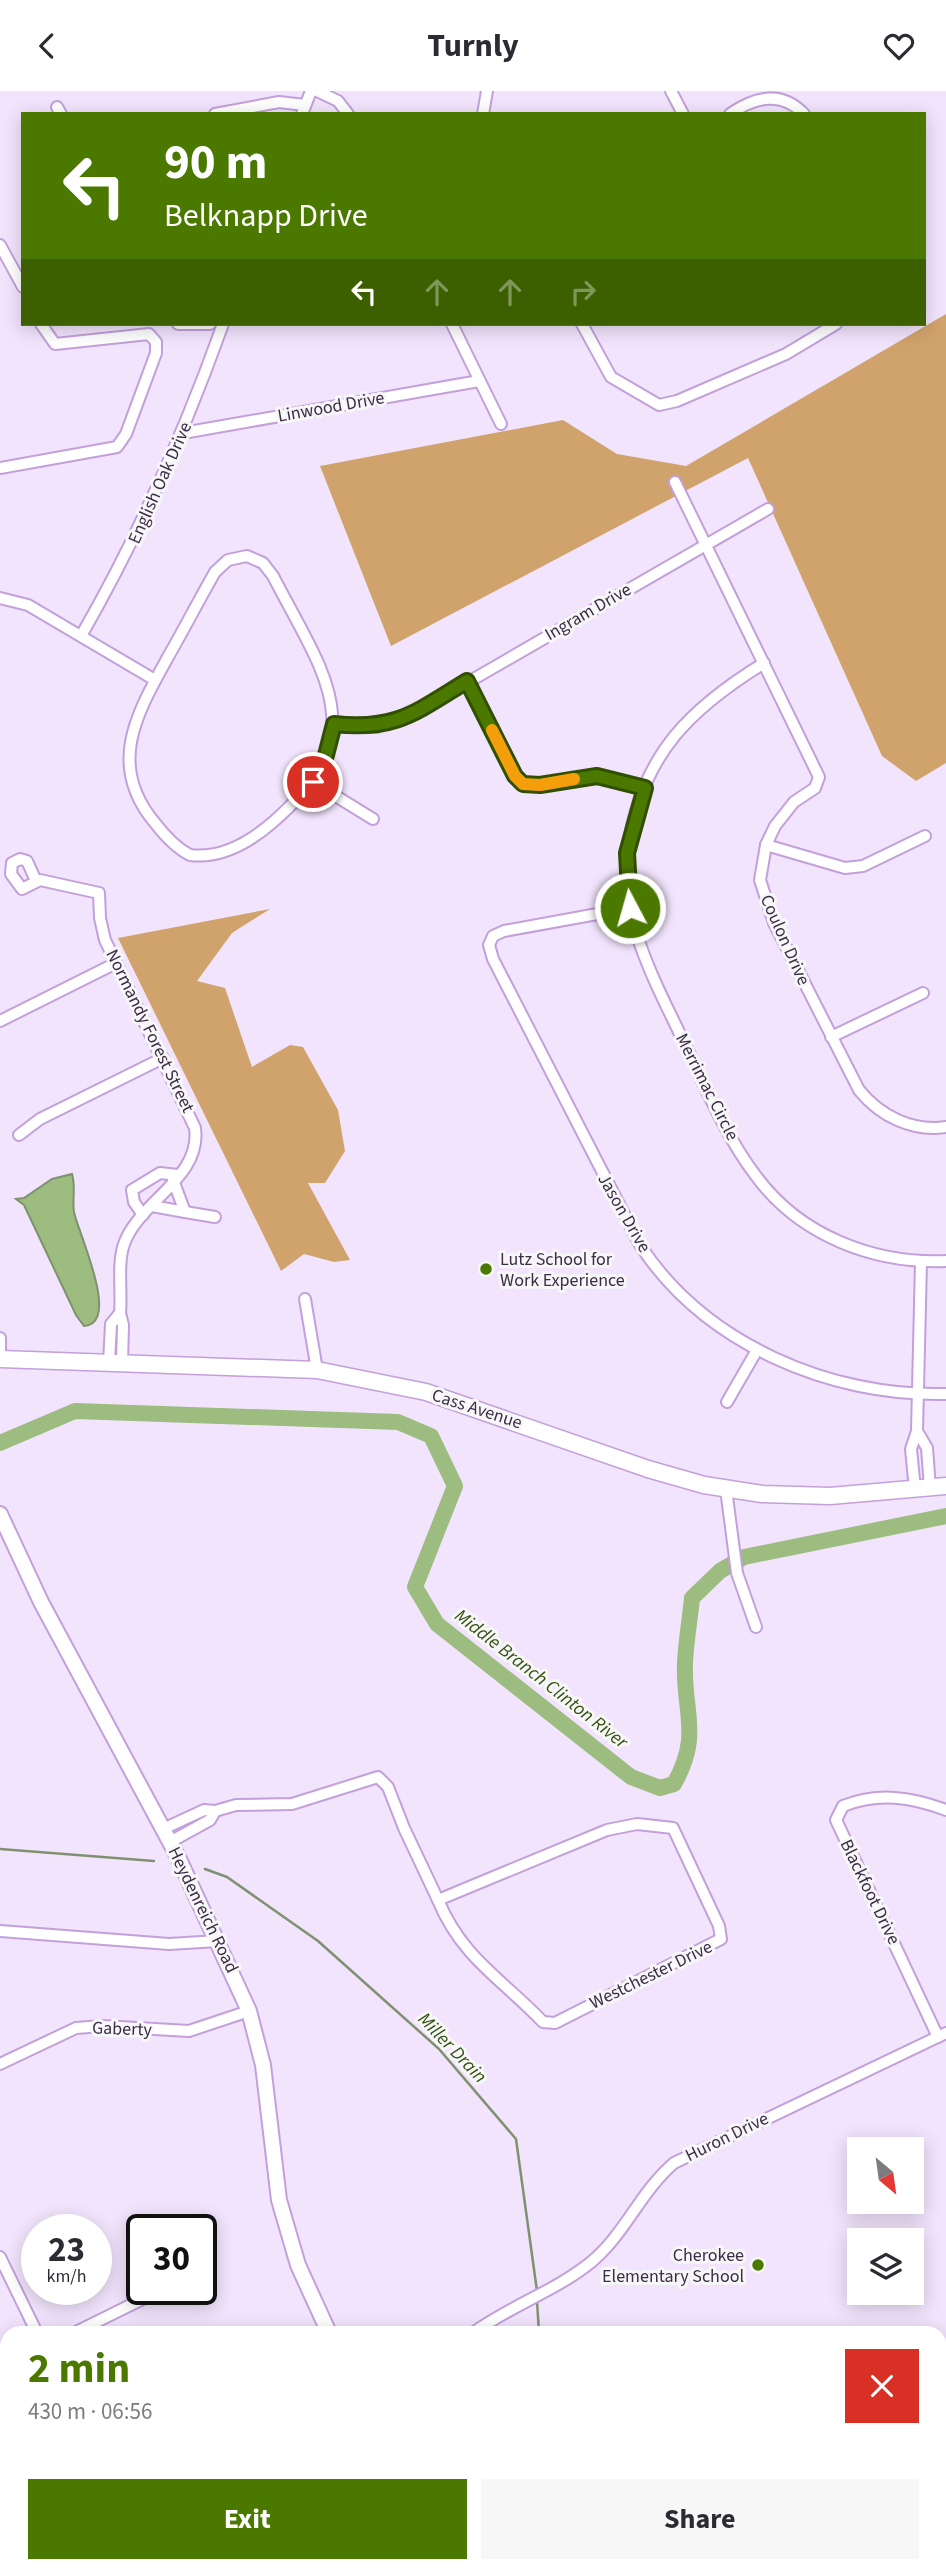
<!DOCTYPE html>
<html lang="en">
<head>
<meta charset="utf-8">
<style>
  body { margin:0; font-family:"Source Sans 3",sans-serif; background:#f7f7f7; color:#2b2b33; height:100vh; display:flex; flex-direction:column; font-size:26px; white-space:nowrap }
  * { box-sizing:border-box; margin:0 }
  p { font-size:23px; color:#7c7c81 }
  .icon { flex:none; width:38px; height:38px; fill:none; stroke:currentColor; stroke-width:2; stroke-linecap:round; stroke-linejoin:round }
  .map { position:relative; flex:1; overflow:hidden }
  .panel { position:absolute; left:0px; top:2235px; width:947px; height:247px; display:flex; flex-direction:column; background:#fff; border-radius:21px 21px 0 0; box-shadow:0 4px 18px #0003 }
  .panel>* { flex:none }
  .hud { position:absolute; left:21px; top:21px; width:905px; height:214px; border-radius:0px; box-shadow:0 4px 18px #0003; background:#4b7900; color:#fff; overflow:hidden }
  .needle { width:46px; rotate:151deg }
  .buttons { position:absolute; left:847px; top:2046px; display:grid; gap:14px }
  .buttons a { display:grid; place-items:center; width:77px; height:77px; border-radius:0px; background:#fff; box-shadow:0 4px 18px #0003; font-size:35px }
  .speed { position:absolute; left:21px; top:2123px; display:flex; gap:14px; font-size:35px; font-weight:700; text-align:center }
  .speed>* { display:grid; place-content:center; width:91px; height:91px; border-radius:50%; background:#fff; box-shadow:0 4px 18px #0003; line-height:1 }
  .speed small { font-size:18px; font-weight:400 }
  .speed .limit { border:4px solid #111; border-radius:10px; background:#fff; color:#111 }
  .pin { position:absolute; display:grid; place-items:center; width:60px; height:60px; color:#fff; margin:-30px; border:4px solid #fff; border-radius:50%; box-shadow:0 2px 7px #0007 }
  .me { position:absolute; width:77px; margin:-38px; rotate:354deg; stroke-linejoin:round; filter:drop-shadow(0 0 5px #0008) }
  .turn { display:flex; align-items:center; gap:24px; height:147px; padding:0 28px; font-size:32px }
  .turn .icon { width:91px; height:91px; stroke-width:2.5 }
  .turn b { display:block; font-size:49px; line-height:60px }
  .lanes { display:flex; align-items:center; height:66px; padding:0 28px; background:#0003; justify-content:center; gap:35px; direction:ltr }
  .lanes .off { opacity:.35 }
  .round { display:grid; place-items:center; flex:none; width:74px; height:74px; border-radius:0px; background:#f7f7f7 }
  .headline { display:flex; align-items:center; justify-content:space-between; height:119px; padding:0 28px }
  h1 { font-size:42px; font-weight:700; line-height:52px; color:#4b7900 }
  .primary-button { display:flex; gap:14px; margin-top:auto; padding:14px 28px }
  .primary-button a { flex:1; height:80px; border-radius:0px; background:#4b7900; color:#fff; font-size:28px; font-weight:700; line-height:80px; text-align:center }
  .primary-button a+a { background:#f7f7f7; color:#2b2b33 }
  header { display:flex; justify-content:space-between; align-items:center; height:91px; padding:0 28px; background:#fff; font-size:32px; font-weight:700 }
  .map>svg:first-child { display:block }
  .forest { fill:#d1a36c }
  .water { fill:#9cbc80; stroke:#7f916f; stroke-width:2 }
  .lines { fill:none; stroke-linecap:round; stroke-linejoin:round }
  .stream { stroke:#7f916f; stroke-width:2.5 }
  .river { stroke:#9cbc80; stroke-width:16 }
  .minor-casing { stroke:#c3a0db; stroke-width:14 }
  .tertiary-casing { stroke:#c3a0db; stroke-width:18 }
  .secondary-casing { stroke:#c3a0db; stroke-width:19 }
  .minor { stroke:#fff; stroke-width:10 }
  .tertiary { stroke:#fff; stroke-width:14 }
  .secondary { stroke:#fff; stroke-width:16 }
  .route-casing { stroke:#314f00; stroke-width:18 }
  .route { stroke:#4b7900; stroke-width:12 }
  .slow { stroke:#f59e0b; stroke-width:12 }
  .poi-dot { fill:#4b7900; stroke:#f7f7f7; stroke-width:2.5 }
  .labels { text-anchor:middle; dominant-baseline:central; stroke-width:6; stroke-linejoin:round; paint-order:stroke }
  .street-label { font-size:18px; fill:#3c2d46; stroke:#f7f7f7 }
  .poi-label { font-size:18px; fill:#3c2d46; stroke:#f7f7f7; text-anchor:start }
  .water-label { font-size:19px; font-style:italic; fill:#335011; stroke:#f7f7f7 }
</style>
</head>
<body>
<header><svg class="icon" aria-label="back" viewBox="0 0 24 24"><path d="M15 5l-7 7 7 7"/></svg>Turnly<svg class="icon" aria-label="heart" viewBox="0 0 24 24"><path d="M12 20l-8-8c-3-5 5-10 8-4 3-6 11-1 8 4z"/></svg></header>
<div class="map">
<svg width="946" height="2481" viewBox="0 0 946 2481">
  <rect width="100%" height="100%" fill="#f2e4fd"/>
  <g class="forest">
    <path d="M946 223V672L916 690 882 665 748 367 391 555 320 375 563 329 617 363 686 375Z"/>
    <path d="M270 818 232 842 197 890 225 897 252 976 290 954 303 956 338 1019 345 1060 325 1092H308L350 1169 334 1171 304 1163 281 1180 118 847Z"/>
  </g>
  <path class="water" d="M72 1083C76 1096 72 1108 74 1121 77 1139 122 1233 84 1235L76 1224 24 1114 16 1108 24 1107 52 1088Z"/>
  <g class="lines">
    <g class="stream">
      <path d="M0 1758 154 1770"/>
      <path d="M205 1778 227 1786 318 1850 439 1958 516 2048 537 2200"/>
      <path d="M537 2210 539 2242"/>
      <path d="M561 2474 563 2481"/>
    </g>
    <path class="river" d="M0 1352 75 1320 398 1331 431 1345 455 1395 415 1496 437 1533 631 1686 660 1697 674 1693C702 1644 683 1621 685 1572 686 1550 690 1528 692 1507L720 1480 744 1466 946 1425"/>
    <defs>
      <g id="minor">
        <path d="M317 0 338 10 348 23"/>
        <path d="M671 0 683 23"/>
        <path d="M57 16 61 23"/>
        <path d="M215 23 279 11 305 14"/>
        <path d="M302 23 311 0"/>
        <path d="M483 23 487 0"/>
        <path d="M730 23C756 5 782 0 804 23"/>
        <path d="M0 154 23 196"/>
        <path d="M178 233H210"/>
        <path d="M452 233 501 333"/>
        <path d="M582 233 611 286 659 314 677 310 786 263 836 233"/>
        <path d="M183 342 479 290"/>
        <path d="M0 377 117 356 126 343 156 262V251L149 243 55 253 41 233"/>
        <path d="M675 391 819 686 815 697 794 711 775 735 766 754 760 789 774 832 859 999C880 1025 912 1041 946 1036"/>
        <path d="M247 465 263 472 273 485C324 584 376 642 273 731 250 751 222 768 190 764 176 757 165 745 155 732 106 674 137 622 168 566 184 538 199 509 215 481L228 469Z"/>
        <path d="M0 507 28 514 155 589"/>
        <path d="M81 545C139 444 184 342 223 233"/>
        <path d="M764 572C691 617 644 662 629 750 617 819 650 881 679 941 703 989 723 1042 756 1085 800 1145 874 1173 946 1170"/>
        <path d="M467 590 515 685 523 693 540 694 597 685 644 697"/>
        <path d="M333 633 377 636 413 623 768 418"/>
        <path d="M313 691 373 728"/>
        <path d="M766 754 845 777 863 775 925 745"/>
        <path d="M36 790 27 770 20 768 12 772 11 783 22 798 40 789 99 802 100 827 105 849 195 1037C202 1087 139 1110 124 1153 117 1173 122 1201 120 1222"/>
        <path d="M630 817 504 840 493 845 489 854 493 868 640 1154C705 1253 830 1306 946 1303"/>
        <path d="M0 930 116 872"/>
        <path d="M831 946 923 902"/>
        <path d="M19 1044 40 1028 163 967"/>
        <path d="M152 1115 185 1121 173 1089"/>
        <path d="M185 1121 215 1126"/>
        <path d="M143 1124 134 1111 132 1099 160 1082 178 1084"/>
        <path d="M305 1208 317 1279"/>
        <path d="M0 1247V1268"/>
        <path d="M109 1272 111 1233 120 1222 123 1234 122 1272"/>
        <path d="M727 1311 757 1259"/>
        <path d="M917 1340 927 1357 930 1397"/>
        <path d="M726 1398 737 1482 756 1536"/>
        <path d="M915 1399 911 1358 917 1340 921 1171"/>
        <path d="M215 1720 236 1714 292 1713 378 1686 388 1696 404 1737 438 1809"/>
        <path d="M637 1733 673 1737 719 1835 721 1848 555 1932 543 1931C502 1888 462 1867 438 1809L607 1739Z"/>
        <path d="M163 1738 204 1719 215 1720 210 1729 170 1751"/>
        <path d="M0 1840 169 1853 218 1850"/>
        <path d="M938 1946 836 1729 843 1715C879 1701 911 1706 946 1719"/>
        <path d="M0 1973 76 1937 102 1935 189 1940 249 1920"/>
        <path d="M0 2166 37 2242"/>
        <path d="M74 2242 163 2198"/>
        <path d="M473 2242C510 2215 555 2200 590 2172 624 2145 640 2101 674 2072L946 1942"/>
        <path d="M0 2277 7 2274"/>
        <path d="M3 2417 7 2426"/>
        <path d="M31 2474 34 2481"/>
        <path d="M186 2474 192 2481"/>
        <path d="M349 2474 352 2481"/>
        <path d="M156 2481 169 2474"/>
      </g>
      <g id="tertiary">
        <path d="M0 1423 41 1511 178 1766 249 1920 263 1974 279 2109 298 2174 329 2242"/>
        <path d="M444 2474 447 2481"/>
      </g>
      <path id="secondary" d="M0 1268 317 1279 426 1301 648 1378 704 1394 762 1403 830 1405 946 1395"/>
    </defs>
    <use href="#minor" class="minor-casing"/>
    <use href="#tertiary" class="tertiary-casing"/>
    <use href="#secondary" class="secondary-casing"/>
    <use href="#minor" class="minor"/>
    <use href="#tertiary" class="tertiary"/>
    <use href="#secondary" class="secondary"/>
  </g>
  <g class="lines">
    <defs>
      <path id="route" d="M313 691 326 664 334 633C396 640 416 621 467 590L515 685 523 693 540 694 597 685 645 697 627 762 630 817"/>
    </defs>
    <use href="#route" class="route-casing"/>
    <use href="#route" class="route"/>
    <path class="slow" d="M492 639 515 685 523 693 540 694 574 688"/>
  </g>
  <g class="poi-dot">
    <circle cx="486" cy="1178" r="7"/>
    <circle cx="758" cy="2174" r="7"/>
  </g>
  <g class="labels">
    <g class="street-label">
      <text transform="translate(331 316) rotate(-10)">Linwood Drive</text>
      <text transform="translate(160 392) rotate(-66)">English Oak Drive</text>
      <text transform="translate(588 521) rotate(-30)">Ingram Drive</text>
      <text transform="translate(785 849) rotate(66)">Coulon Drive</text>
      <text transform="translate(150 940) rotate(64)">Normandy Forest Street</text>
      <text transform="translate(707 996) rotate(63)">Merrimac Circle</text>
      <text transform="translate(624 1122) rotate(60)">Jason Drive</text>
      <text transform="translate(477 1318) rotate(18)">Cass Avenue</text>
      <text transform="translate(870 1801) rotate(64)">Blackfoot Drive</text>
      <text transform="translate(203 1819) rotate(64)">Heydenreich Road</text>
      <text transform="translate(651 1884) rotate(-26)">Westchester Drive</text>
      <text transform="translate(122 1938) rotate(2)">Gaberty</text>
      <text transform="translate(727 2046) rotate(-26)">Huron Drive</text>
    </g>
    <g class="poi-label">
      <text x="500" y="1168">Lutz School for<tspan x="500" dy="21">Work Experience</tspan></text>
      <text x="744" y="2164" text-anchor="end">Cherokee<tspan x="744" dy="21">Elementary School</tspan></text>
    </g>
    <g class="water-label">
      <text transform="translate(541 1588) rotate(38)">Middle Branch Clinton River</text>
      <text transform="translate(452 1957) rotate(46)">Miller Drain</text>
    </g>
  </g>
</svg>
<div class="buttons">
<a><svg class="needle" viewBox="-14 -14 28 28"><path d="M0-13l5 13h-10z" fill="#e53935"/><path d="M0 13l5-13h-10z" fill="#7c7c81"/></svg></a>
<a><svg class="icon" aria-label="layers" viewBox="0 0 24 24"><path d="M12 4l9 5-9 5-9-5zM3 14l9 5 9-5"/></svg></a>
</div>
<div class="speed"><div>23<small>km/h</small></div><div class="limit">30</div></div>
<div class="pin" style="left:313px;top:691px;background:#d93025"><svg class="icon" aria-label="arrive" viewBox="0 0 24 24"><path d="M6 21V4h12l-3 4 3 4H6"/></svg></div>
<svg class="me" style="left:630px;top:817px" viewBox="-20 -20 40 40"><circle r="17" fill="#4b7900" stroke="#fff" stroke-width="3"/><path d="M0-11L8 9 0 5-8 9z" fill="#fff"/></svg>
<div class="hud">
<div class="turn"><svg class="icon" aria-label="left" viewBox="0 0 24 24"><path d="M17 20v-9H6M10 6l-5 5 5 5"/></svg><div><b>90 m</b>Belknapp Drive</div></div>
<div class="lanes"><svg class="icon" aria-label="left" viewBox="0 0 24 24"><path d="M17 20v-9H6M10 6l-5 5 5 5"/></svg><svg class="icon off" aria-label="ahead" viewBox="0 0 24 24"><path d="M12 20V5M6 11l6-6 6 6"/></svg><svg class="icon off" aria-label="ahead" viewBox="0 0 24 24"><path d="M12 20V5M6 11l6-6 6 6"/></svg><svg class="icon off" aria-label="right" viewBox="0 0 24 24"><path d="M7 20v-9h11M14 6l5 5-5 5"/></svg></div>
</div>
<section class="panel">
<div class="headline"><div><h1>2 min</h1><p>430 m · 06:56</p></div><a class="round" style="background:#d93025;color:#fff"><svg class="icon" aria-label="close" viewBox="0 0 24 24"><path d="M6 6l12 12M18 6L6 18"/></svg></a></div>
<div class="primary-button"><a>Exit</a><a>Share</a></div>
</section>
</div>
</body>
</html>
